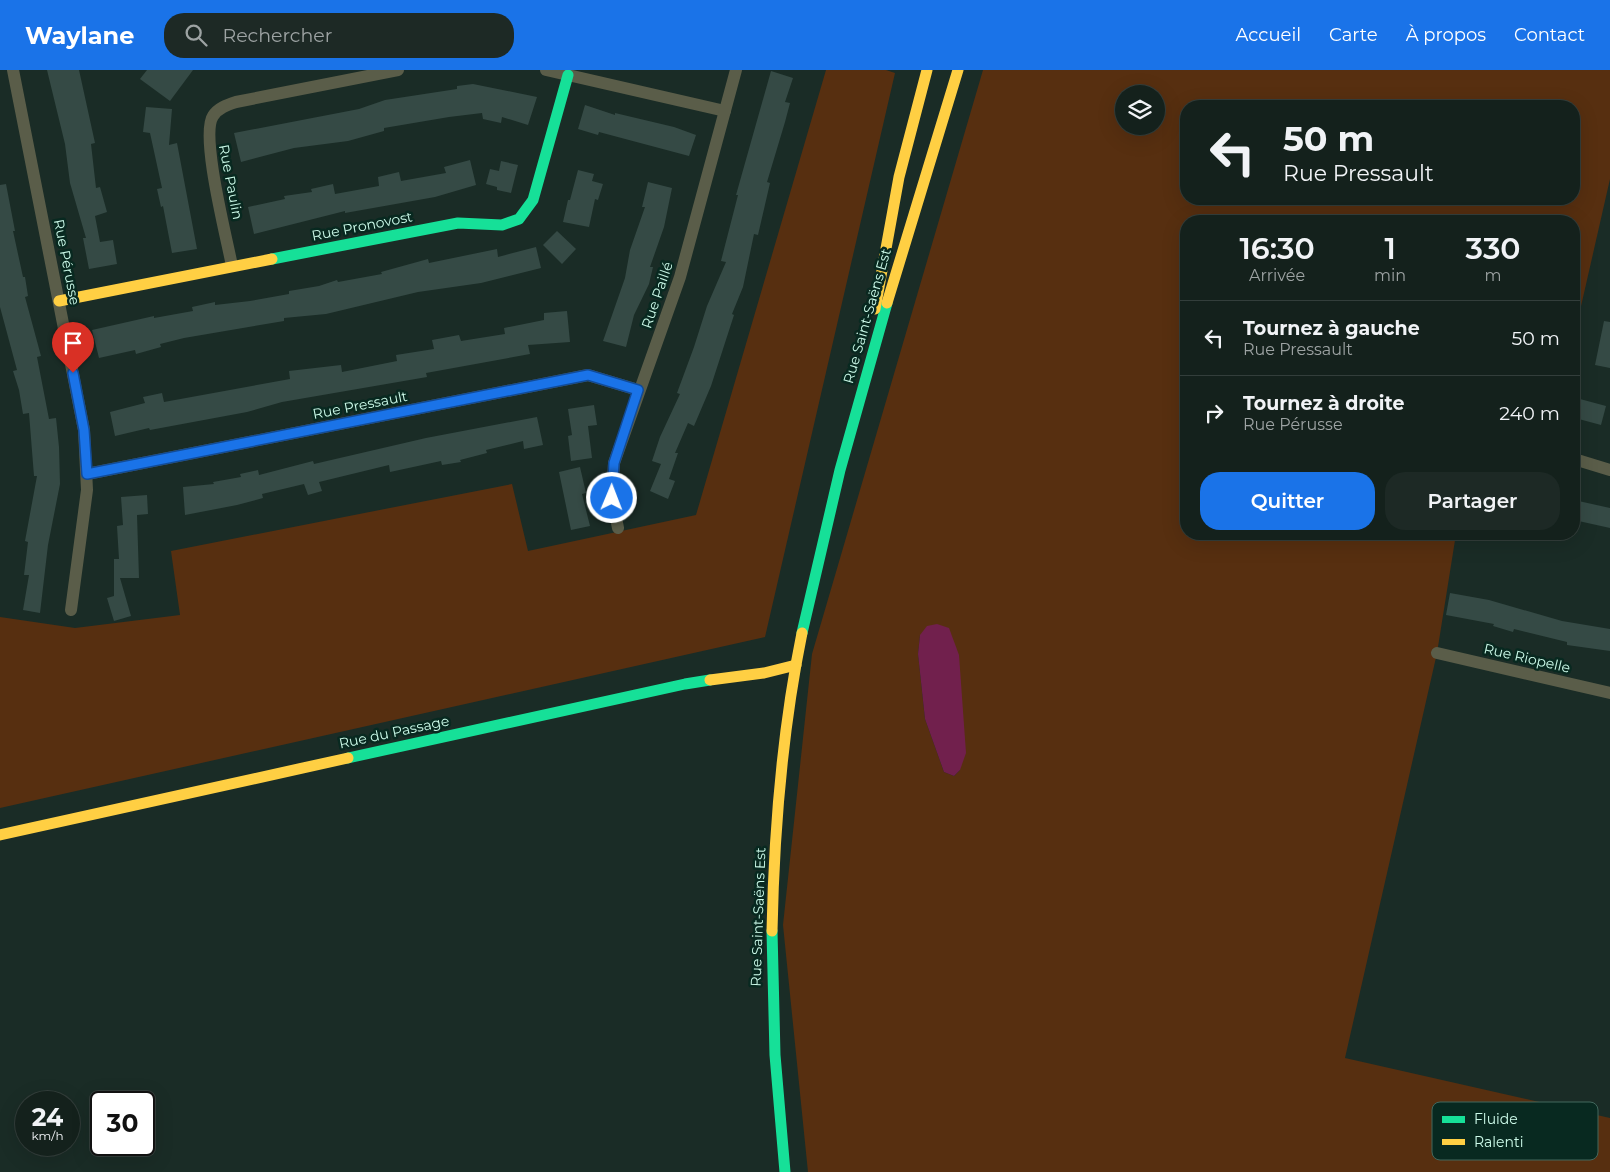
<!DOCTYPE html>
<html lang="fr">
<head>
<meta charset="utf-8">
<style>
  body { margin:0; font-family:Montserrat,sans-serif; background:#1d2925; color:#f1f3f6; height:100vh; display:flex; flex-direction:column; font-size:19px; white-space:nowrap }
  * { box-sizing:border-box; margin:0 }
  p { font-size:16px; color:#9da3a3 }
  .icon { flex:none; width:28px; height:28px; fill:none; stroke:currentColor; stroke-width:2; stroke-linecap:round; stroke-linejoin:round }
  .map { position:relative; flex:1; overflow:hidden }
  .details { position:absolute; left:1180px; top:145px; width:400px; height:325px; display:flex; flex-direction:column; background:#14211c; border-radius:20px; box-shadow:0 5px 20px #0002,0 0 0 1px #333e3b }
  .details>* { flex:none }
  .guide { position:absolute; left:1180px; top:30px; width:400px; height:105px; border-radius:20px; box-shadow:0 5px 20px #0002,0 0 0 1px #333e3b; background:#14211c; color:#f1f3f6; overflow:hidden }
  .tools { position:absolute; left:1115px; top:15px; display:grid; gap:10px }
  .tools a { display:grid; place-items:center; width:50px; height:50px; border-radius:50%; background:#14211c; box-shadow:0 5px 20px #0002,0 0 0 1px #333e3b; font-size:25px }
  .speed { position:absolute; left:15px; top:1021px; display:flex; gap:10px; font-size:25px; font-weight:700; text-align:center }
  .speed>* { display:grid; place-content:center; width:65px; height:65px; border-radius:50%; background:#14211c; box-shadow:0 5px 20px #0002,0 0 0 1px #333e3b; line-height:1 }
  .speed small { font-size:12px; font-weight:400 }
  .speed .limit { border:2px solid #111; border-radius:8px; background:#fff; color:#111 }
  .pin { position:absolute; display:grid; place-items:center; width:42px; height:42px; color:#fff; margin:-51px -21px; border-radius:50% 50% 50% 0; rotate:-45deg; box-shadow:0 0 5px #0007 }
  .pin .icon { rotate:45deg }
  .me { position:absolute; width:55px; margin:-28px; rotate:1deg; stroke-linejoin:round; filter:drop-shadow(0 0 4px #0008) }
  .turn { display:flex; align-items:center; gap:18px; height:105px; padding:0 20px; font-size:22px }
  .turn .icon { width:65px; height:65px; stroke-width:2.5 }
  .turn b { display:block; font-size:35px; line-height:42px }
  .eta { display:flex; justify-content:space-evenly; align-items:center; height:85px; text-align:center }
  .eta b { font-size:30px; font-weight:600; line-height:35px }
  .primary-button { display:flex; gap:10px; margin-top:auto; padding:10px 20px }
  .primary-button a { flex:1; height:58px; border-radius:20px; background:#1a73e8; color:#fff; font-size:20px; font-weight:600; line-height:58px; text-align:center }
  .primary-button a+a { background:#1d2925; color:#f1f3f6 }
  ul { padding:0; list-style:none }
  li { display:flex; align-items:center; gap:15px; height:75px; padding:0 20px; border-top:1px solid #333e3b }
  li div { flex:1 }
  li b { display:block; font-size:19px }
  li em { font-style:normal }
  header { display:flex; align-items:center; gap:30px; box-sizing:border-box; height:70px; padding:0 25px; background:#1a73e8; color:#fff }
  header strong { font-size:24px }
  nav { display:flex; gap:28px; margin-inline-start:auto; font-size:18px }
  .search { width:350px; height:45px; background:#1d2925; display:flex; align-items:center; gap:12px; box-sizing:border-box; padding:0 18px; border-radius:20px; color:#9da3a3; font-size:19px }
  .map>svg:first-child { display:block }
  .green { fill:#572f10; fill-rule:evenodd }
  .water { fill:#71204d }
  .building { fill:#354a45 }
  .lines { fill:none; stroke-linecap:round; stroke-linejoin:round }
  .street { stroke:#5a5d49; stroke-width:12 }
  .fast { stroke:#16e098; stroke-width:11 }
  .slow { stroke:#ffcf43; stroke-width:11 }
  .route-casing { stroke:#114b97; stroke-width:12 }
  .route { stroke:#1a73e8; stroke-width:9 }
  .labels { text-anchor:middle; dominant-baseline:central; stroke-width:5; stroke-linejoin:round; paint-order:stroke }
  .street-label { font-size:14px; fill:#cdfbea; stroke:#082920 }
  .key { fill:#082920; stroke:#43685d; stroke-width:1 }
  .key-label { font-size:14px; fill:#cdfbea }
</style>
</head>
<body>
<header>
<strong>Waylane</strong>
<div class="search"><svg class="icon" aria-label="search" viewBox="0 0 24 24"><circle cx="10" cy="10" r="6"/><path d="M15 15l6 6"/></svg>Rechercher</div>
<nav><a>Accueil</a><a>Carte</a><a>À propos</a><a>Contact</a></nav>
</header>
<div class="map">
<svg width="1610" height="1102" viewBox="0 0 1610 1102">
  <rect width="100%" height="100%" fill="#1a2c26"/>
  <g class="green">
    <path d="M826 0H886L895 3 765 567 0 738V547L75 558 180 545 171 481 512 414 528 481 696 445Z"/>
    <path d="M983 0H1610V109L1574 267V151H1186V464H1456L1437 583 1345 988 1610 1048V1102H808L783 855 812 584ZM1124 24H1156V56H1124ZM1186 36H1574V129H1186ZM920 565 960 700 954 706 944 702 925 649 918 584Z"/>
  </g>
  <path class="water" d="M937 554 949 558 959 585 966 683 960 700 954 706 944 702 925 649 918 584 920 565 927 556Z"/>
  <g class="building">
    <path d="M47 0H79L95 73 91 74 96 118 100 117 107 142 95 146 100 172 113 170 117 194 89 199 83 168H86L70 113 65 74Z"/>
    <path d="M147 0H193L170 31 140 9Z"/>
    <path d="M771 1 793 8 785 32 790 33 785 52 767 112 770 113 758 165 754 164 743 217 732 244 734 245 711 316 694 356 688 353 675 383H678L669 409 675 411 668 429 650 421 661 394 652 391 660 367 680 324 677 323 694 277 707 236 726 192 721 191 738 125H736Z"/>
    <path d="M473 14 537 27 528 55 502 47 501 53 483 49 482 43 449 47 384 58V61L348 71 294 78 241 92 234 63 359 39 385 30 457 19V16Z"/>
    <path d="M585 35 615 45V43L674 57 696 65 689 86 599 62 598 65 578 59Z"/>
    <path d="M146 37 172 39 169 75 177 73 197 179 172 183 163 136 161 137 157 119 162 118 150 63 143 62Z"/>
    <path d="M470 90 476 115 435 127 345 143V141L254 164 248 137 285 129 284 126 312 122 311 119 333 114 335 124 379 116 378 107 399 102 401 111 446 103 444 97Z"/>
    <path d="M501 91 518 95 511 123 497 120V117L486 114 490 99 499 101Z"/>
    <path d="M578 100 594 104 592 111 603 114 598 130 595 129 589 157 563 152 568 130H570Z"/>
    <path d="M648 112 672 118 664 157 650 197H653L649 214 634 245 626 277 603 271 625 208 630 180 645 137H642Z"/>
    <path d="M6 114 15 161H13L23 207H25L28 226 25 227 41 286 37 287 49 349 56 348 59 377 60 414 48 475 40 543 23 540 29 505H24L28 472 25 471 37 406H34L29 343 23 344 19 320 13 301 17 300 0 237V115Z"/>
    <path d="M557 161 576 179 562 194 543 175Z"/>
    <path d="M536 177 541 198 481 213 418 222 326 244 284 248V251L184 268 160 274 161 277 136 284 135 280 99 288 92 260 154 246V248L193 241 192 237 215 232V235L250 231 289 224V221L319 216 337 210 338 212 382 204 381 202 428 189 429 193 497 179 498 187Z"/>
    <path d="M567 241 570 272 528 275 530 284 426 303 427 307 282 332 247 342 150 360 149 358 115 366 110 342 145 333 143 327 162 323 164 332 290 309 289 301 341 295 342 302 397 291 396 285 434 279 432 270 459 265 461 271 505 264 504 258 544 250V243Z"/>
    <path d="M1604 251 1610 252V298L1595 295Z"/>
    <path d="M1580 329 1606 336 1601 355 1575 348Z"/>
    <path d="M594 335 597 355 588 356 592 388 571 391 568 366 572 365 568 339Z"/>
    <path d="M537 347 543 375 524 379 523 371 486 380 487 383 460 390 461 392 442 395 441 391 390 402 389 395 319 412 322 421 308 425 304 414 262 424 263 428 237 435 185 445 183 417 214 414 213 412 241 407 240 404 258 400 259 405 313 391 314 394 426 368Z"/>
    <path d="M580 397 586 423 582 424 590 456 571 460 559 402Z"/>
    <path d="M147 425 148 444 137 445 139 508H120L131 546 114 551 107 528 114 526V489H119L117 456 123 455 121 427Z"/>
    <path d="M1574 430 1610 438V458L1574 450Z"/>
    <path d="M1450 523 1489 530 1562 551 1610 559V581L1567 575V572L1514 559 1513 562 1493 556 1494 554 1446 545Z"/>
  </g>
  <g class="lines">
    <g class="street">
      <path d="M13 0 84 360 87 420 71 540"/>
      <path d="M546 0 725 41"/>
      <path d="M232 196C227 169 200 65 213 46 218 38 227 35 236 32L398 0"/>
      <path d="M1574 389 1610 400"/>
      <path d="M87 404 588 305 638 320"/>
      <path d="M618 458 612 428 614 393 680 207 736 0"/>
      <path d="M1437 583 1610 623"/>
    </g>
    <g class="fast">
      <path d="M272 189 458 153 502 155 519 149 533 130 568 5"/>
      <path d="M802 563 840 400 887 233"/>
      <path d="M348 688 685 614 710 610"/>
      <path d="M772 861 775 985 785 1102"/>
    </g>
    <g class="slow">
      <path d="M59 231 272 189"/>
      <path d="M887 233 958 0"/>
      <path d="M875 239 899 107 927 0"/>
      <path d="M710 610 764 603 796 595"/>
      <path d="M0 765 348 688"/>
      <path d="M772 861C774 761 782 661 802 563"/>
    </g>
  </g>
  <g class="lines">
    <defs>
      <path id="route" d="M73 303 84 360 87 404 588 305 638 320 614 393 612 428"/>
    </defs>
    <use href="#route" class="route-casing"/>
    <use href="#route" class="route"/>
  </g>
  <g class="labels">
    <g class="street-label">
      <text transform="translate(231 112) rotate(79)">Rue Paulin</text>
      <text transform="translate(362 156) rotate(-11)">Rue Pronovost</text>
      <text transform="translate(67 192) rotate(79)">Rue Pérusse</text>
      <text transform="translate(657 225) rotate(-71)">Rue Paillé</text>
      <text transform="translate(867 246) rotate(-74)">Rue Saint-Saëns Est</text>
      <text transform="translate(360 335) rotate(-11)">Rue Pressault</text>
      <text transform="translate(1527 588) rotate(13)">Rue Riopelle</text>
      <text transform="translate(394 662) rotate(-12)">Rue du Passage</text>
      <text transform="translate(758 847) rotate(-88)">Rue Saint-Saëns Est</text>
    </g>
  </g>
  <rect x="1432" y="1032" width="166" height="58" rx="8" class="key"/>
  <rect x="1442" y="1046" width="23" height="7" fill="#16e098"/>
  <rect x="1442" y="1069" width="23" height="6" fill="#ffcf43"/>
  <g class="key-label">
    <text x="1474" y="1054">Fluide</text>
    <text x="1474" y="1077">Ralenti</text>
  </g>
</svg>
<div class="tools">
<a><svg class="icon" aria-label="layers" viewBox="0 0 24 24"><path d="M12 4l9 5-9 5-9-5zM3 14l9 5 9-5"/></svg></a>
</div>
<div class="speed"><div>24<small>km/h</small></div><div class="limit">30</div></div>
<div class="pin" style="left:73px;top:303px;background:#d93025"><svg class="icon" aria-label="arrive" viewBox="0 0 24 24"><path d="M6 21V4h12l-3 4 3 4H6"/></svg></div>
<svg class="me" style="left:612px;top:428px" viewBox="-20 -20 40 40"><circle r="17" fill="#1a73e8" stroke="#fff" stroke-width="3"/><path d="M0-11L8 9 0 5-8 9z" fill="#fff"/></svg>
<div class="guide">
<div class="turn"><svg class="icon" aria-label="left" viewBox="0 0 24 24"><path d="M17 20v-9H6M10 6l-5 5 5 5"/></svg><div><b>50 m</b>Rue Pressault</div></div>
</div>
<section class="details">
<div class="eta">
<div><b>16:30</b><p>Arrivée</p></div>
<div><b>1</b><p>min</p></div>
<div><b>330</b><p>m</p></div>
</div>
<ul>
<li><svg class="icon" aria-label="left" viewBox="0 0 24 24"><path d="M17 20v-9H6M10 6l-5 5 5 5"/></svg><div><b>Tournez à gauche</b><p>Rue Pressault</p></div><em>50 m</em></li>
<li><svg class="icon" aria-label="right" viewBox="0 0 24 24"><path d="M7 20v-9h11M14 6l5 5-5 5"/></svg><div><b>Tournez à droite</b><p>Rue Pérusse</p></div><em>240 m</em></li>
</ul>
<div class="primary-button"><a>Quitter</a><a>Partager</a></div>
</section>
</div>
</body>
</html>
